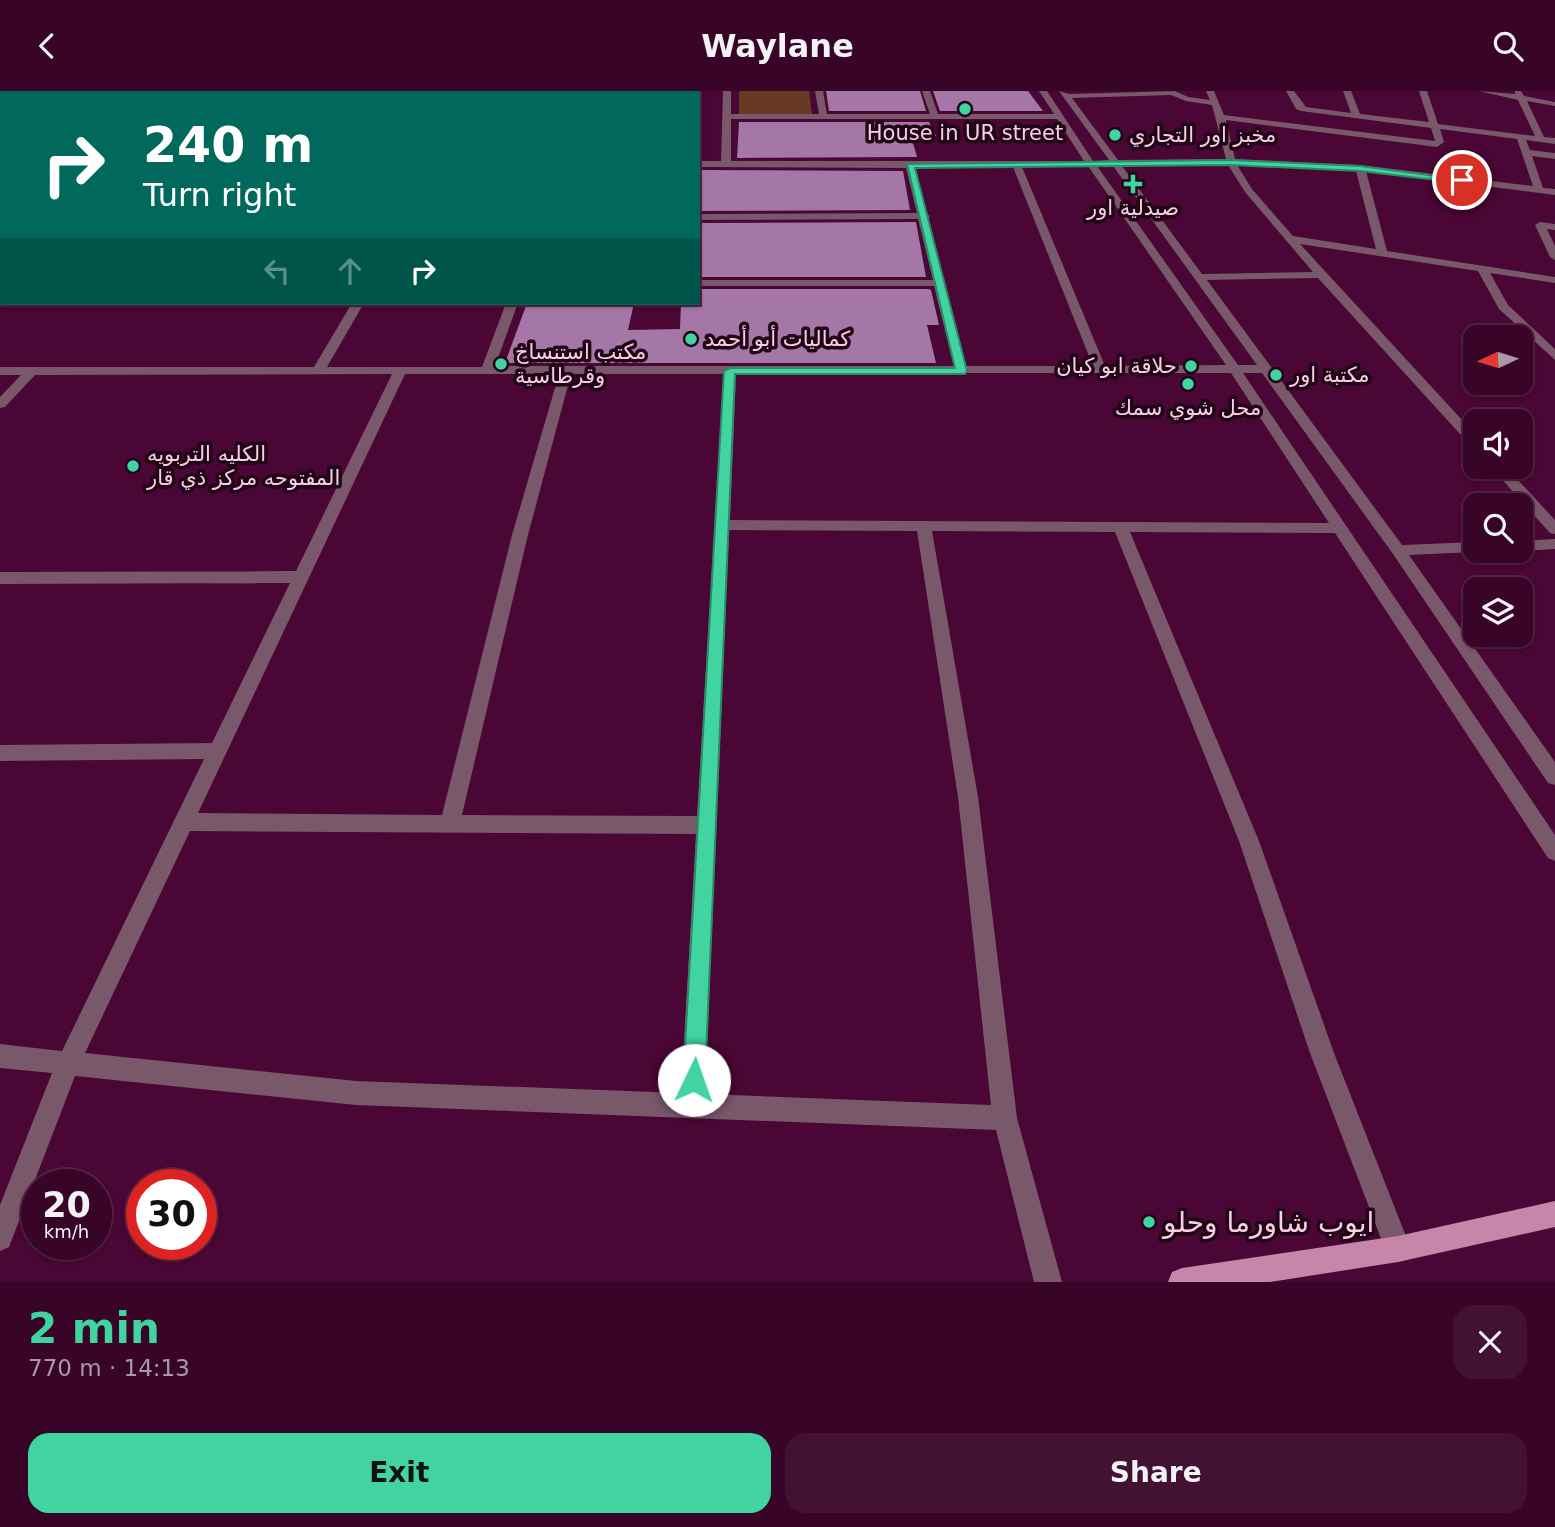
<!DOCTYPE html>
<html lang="en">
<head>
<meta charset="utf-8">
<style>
  body { margin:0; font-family:"DejaVu Sans","Noto Sans Arabic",sans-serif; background:#431233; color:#f1f3f6; height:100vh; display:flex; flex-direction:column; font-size:26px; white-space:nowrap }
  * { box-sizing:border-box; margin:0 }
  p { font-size:23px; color:#ab98a7 }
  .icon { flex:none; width:38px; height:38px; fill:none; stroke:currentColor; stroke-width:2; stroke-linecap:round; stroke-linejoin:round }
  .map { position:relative; height:1191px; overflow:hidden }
  .sheet { display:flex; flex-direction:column; background:#380427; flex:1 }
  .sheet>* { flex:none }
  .top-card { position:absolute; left:0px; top:0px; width:700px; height:214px; box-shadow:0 2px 5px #0004,0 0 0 2px #522544; background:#00695c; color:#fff; overflow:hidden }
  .needle { width:46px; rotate:266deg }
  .controls { position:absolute; left:1463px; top:234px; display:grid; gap:14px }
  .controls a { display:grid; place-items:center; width:70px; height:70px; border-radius:14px; background:#380427; box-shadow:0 2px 5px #0004,0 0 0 2px #522544; font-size:35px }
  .speed { position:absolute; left:21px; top:1078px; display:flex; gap:14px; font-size:35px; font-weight:700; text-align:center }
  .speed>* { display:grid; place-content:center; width:91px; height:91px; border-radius:50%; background:#380427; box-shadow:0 2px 5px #0004,0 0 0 2px #522544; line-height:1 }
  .speed small { font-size:18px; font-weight:400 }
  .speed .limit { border:10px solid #d22; background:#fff; color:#111 }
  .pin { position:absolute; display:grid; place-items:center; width:60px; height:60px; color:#fff; margin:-30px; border:4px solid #fff; border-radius:50%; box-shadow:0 2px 7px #0007 }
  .me { position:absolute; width:77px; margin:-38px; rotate:3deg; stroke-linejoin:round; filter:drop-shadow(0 0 5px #0008) }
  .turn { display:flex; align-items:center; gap:24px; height:147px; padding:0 28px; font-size:32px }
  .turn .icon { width:91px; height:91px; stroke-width:2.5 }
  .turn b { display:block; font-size:49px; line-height:60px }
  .lanes { display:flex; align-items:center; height:66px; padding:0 28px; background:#0003; justify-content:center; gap:35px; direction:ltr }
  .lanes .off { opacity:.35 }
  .round { display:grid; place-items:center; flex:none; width:74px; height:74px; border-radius:21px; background:#431233 }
  .overview { display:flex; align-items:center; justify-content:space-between; height:119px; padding:0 28px }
  h1 { font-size:42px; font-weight:800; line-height:52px; color:#41d4a1 }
  .action { display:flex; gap:14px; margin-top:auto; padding:14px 28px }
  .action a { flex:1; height:80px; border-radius:21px; background:#41d4a1; color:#111; font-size:28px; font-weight:800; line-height:80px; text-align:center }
  .action a+a { background:#431233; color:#f1f3f6 }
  header { display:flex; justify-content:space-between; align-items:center; height:91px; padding:0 28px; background:#380427; font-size:32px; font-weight:800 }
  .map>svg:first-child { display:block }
  .green { fill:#693a23 }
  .building { fill:#a477a6 }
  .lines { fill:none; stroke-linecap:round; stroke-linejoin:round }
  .minor { fill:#785869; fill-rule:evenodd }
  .major { fill:#c685a9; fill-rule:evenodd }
  .route { fill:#41d4a1; stroke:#2a8a69; stroke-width:2 }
  .poi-dot { fill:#41d4a1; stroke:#210617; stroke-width:2.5 }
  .labels { text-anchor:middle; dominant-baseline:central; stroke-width:7; stroke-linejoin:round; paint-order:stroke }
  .far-poi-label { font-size:21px; fill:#f7cee4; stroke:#210617; text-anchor:start }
  .near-poi-label { font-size:28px; fill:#f7cee4; stroke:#210617; text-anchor:start }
</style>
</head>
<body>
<header><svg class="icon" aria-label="back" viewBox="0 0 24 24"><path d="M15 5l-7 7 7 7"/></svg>Waylane<svg class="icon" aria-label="search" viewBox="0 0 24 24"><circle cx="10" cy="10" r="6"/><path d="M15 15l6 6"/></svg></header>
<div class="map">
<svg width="1555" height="1191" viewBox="0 0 1555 1191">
  <rect width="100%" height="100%" fill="#4a0634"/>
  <path class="green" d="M739 0H809L812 23H739Z"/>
  <g class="building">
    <path d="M826 0H920L926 20H829Z"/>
    <path d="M933 0H1028L1043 20H940Z"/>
    <path d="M739 31H929L936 45H911L917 66 737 67Z"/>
    <path d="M698 79 903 80 910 119 698 120Z"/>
    <path d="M916 131 926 186H698V132Z"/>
    <path d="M698 198H928L931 199 939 234H927L936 272H505L527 212H634L628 239 680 238 681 212H698Z"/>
  </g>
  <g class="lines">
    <g class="minor">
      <path d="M10 0H19L8 2Z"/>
      <path d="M117 0H126L116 2Z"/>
      <path d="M220 0H229L219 2Z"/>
      <path d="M324 0H332L323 2Z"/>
      <path d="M404 0H413L403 2Z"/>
      <path d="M508 0H516L507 2Z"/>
      <path d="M618 0H626L617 2Z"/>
      <path d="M723 0H731V23H819L815 0H823L827 23H930L922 0H930L938 23H1054L1039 0H1047L1093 70 1109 69 1059 0 1069 3 1175 0 1188 6 1210 9 1206 0H1214L1224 24 1435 50 1431 37 1301 20 1296 18 1286 0H1294L1306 16 1351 22 1343 0H1351L1360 23 1429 31 1419 0H1427L1438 33 1535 45 1518 9 1479 0 1515 3V0H1521L1524 5 1555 11V15L1527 10 1544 46 1555 47V53L1526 49 1530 59 1555 62V68L1532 65 1543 97 1555 98V104L1366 80 1387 160 1555 186V192L1490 182 1508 214 1555 258V269L1499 218 1478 180 1300 153 1475 343V355L1470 354 1318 187 1207 189 1402 454 1475 451V460H1478L1475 461 1409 464 1555 671V694L1548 692 1393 463 1262 282H1243L1555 744V770L1548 767 1335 442 1130 441 1259 750 1334 962 1411 1158 1407 1167 1398 1171 1389 1167 1385 1158 1310 962 1239 750 1115 441 932 440 978 706 1017 1027 1062 1191H1034L996 1039 356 1014 75 985 9 1156 0 1160V1114L52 982 0 977V953L62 960 204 668 0 670V654L212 652 290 492 0 493V481L296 480 392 283 35 284 5 316 0 317V306L21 284H0V276H314L352 212H364L327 276H482L506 212H518L495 275H954L934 195H698V189H933L918 128 698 129V123L917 122 906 77 698 76V70H721ZM1171 4 1186 10 1212 14 1226 68 1118 69 1072 7ZM731 28H1057L1084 70H731ZM1226 29 1437 56 1444 51 1440 38 1517 48 1533 95 1360 74 1235 68ZM1228 74 1245 101 1313 181 1202 183 1122 75ZM1237 74 1356 80 1376 158 1293 145 1252 98ZM1088 75 1226 274 1105 275 1022 76ZM1097 75H1113L1257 274H1238ZM1013 76 1093 275H966L928 127 930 125 927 123 915 77ZM956 282H1231L1329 432 730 429 736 283ZM405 283H559L512 444 442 724 198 722ZM571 283H724L697 725 462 724 528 444ZM729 439 917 440 958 706 991 1014 705 1003ZM190 740 696 743 681 1002 356 990 85 962Z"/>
      <path d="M0 7H2L0 12Z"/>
      <path d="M2 70V76L0 77V71Z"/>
      <path d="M1540 131 1555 133V139L1547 138 1555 155V169L1550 166 1535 134Z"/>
      <path d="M0 155H2L0 163Z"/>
      <rect x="0" y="194" width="2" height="6"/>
      <path d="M1491 376H1506L1555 429V443L1550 442Z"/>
      <path d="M1555 448V458L1521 460V450Z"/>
    </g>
    <path class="major" d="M1555 1110V1136L1398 1171 1270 1191H1168L1172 1181 1182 1177 1398 1145Z"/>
  </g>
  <path class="route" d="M1231 69 1360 75 1467 89 1462 92 1360 80 1231 74 915 77 967 280 965 283H735L705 989 701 997 694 1000 686 997 683 989 724 280 730 277H955L907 73Z"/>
  <g class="poi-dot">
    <circle cx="965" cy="18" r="7"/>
    <circle cx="1115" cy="44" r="7"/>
    <path d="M1129.5 82.5h7v7h7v7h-7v7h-7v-7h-7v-7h7z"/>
    <circle cx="691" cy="248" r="7"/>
    <circle cx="501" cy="273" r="7"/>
    <circle cx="1191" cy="275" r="7"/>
    <circle cx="1276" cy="284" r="7"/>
    <circle cx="1188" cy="293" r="7"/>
    <circle cx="133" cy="375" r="7"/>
    <circle cx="1149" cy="1131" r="7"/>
  </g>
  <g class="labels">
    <g class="far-poi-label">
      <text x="965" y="42" text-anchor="middle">House in UR street</text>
      <text x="1129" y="44">مخبز اور التجاري</text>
      <text x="1133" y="117" text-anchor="middle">صيدلية اور</text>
      <text x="705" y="248">كماليات أبو أحمد</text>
      <text x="515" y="261">مكتب استنساخ<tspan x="515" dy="24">وقرطاسية</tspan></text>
      <text x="1177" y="275" text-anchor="end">حلاقة ابو كيان</text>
      <text x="1290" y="284">مكتبة اور</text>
      <text x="1188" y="317" text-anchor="middle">محل شوي سمك</text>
      <text x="147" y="363">الكليه التربويه<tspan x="147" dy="24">المفتوحه مركز ذي قار</tspan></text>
    </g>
    <g class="near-poi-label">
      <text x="1163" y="1131">ايوب شاورما وحلو</text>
    </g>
  </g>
</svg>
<div class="controls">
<a><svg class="needle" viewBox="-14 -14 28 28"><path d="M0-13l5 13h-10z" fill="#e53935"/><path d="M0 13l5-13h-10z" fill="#ab98a7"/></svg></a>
<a><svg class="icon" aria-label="sound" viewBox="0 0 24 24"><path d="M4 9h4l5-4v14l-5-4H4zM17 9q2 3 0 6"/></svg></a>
<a><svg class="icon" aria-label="search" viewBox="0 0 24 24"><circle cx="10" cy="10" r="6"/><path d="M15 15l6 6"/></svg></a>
<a><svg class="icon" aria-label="layers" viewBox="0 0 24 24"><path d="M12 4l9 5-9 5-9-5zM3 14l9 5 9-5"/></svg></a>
</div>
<div class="speed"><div>20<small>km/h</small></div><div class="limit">30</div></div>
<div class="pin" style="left:1462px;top:89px;background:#d93025"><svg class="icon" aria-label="arrive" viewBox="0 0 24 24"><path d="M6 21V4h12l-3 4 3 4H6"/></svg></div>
<svg class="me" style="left:694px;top:989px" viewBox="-20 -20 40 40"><circle r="19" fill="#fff"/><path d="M0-13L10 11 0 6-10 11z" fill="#41d4a1"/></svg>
<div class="top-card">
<div class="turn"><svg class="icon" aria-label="right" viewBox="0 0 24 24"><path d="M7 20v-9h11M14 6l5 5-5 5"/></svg><div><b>240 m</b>Turn right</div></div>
<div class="lanes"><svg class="icon off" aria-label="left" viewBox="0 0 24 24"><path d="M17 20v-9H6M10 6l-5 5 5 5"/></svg><svg class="icon off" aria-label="ahead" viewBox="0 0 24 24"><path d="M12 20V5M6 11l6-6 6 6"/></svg><svg class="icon" aria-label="right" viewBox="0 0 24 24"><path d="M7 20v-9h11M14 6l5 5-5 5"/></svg></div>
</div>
</div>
<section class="sheet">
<div class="overview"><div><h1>2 min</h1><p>770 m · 14:13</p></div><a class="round"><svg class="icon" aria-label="close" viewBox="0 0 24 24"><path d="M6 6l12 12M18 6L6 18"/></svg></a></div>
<div class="action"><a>Exit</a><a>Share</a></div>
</section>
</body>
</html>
